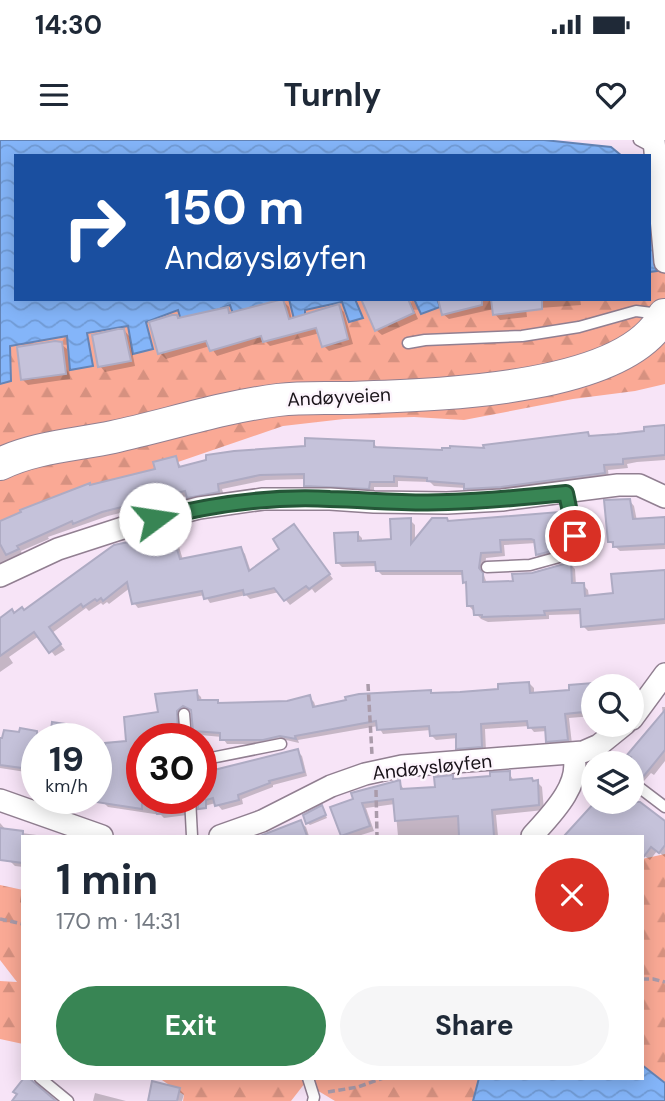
<!DOCTYPE html>
<html lang="en">
<head>
<meta charset="utf-8">
<style>
  body { margin:0; font-family:"DM Sans",sans-serif; background:#f6f6f7; color:#1f2937; height:100vh; display:flex; flex-direction:column; font-size:26px; white-space:nowrap }
  * { box-sizing:border-box; margin:0 }
  p { font-size:23px; color:#747a83 }
  .icon { flex:none; width:38px; height:38px; fill:none; stroke:currentColor; stroke-width:2; stroke-linecap:round; stroke-linejoin:round }
  .map { position:relative; flex:1; overflow:hidden }
  .panel { position:absolute; left:21px; top:695px; width:623px; height:245px; display:flex; flex-direction:column; background:#fff; border-radius:0px; box-shadow:0 4px 18px #0003 }
  .panel>* { flex:none }
  .top-card { position:absolute; left:14px; top:14px; width:637px; height:147px; border-radius:0px; box-shadow:0 4px 18px #0003; background:#1a4fa0; color:#fff; overflow:hidden }
  .fabs { position:absolute; left:581px; top:534px; display:grid; gap:14px }
  .fabs a { display:grid; place-items:center; width:63px; height:63px; border-radius:50%; background:#fff; box-shadow:0 4px 18px #0003; font-size:35px }
  .speed { position:absolute; left:21px; top:583px; display:flex; gap:14px; font-size:35px; font-weight:700; text-align:center }
  .speed>* { display:grid; place-content:center; width:91px; height:91px; border-radius:50%; background:#fff; box-shadow:0 4px 18px #0003; line-height:1 }
  .speed small { font-size:18px; font-weight:400 }
  .speed .limit { border:10px solid #d22; background:#fff; color:#111 }
  .pin { position:absolute; display:grid; place-items:center; width:60px; height:60px; color:#fff; margin:-30px; border:4px solid #fff; border-radius:50%; box-shadow:0 2px 7px #0007 }
  .me { position:absolute; width:77px; margin:-38px; rotate:76deg; stroke-linejoin:round; filter:drop-shadow(0 0 5px #0008) }
  .turn { display:flex; align-items:center; gap:24px; height:147px; padding:0 35px; font-size:32px }
  .turn .icon { width:91px; height:91px; stroke-width:2.5 }
  .turn b { display:block; font-size:49px; line-height:60px }
  .round { display:grid; place-items:center; flex:none; width:74px; height:74px; border-radius:37px; background:#f6f6f7 }
  .head { display:flex; align-items:center; justify-content:space-between; height:119px; padding:0 35px }
  h1 { font-size:42px; font-weight:700; line-height:52px }
  .primary-button { display:flex; gap:14px; margin-top:auto; padding:14px 35px }
  .primary-button a { flex:1; height:80px; border-radius:42px; background:#388554; color:#fff; font-size:28px; font-weight:700; line-height:80px; text-align:center }
  .primary-button a+a { background:#f6f6f7; color:#1f2937 }
  .status { display:flex; justify-content:space-between; align-items:center; height:49px; padding:0 35px; background:#fff; direction:ltr }
  .status svg { height:19px; fill:currentColor }
  header { display:flex; justify-content:space-between; align-items:center; height:91px; padding:0 35px; background:#fff; font-size:32px; font-weight:700 }
  .map>svg:first-child { display:block }
  .forest { fill:url(#forest-firs) }
  .water { fill:url(#water-waves); stroke:#6484b6; stroke-width:2 }
  .shadow { fill:#0003 }
  .building { fill:#c5c2da; stroke:#aeabc3; stroke-width:2 }
  .lines { fill:none; stroke-linecap:round; stroke-linejoin:round }
  .lane-casing { stroke:#917f91; stroke-width:13 }
  .street-casing { stroke:#917f91; stroke-width:24 }
  .secondary-casing { stroke:#917f91; stroke-width:34 }
  .path { stroke:#aa9baa; stroke-width:3.5; stroke-dasharray:7 3.5; stroke-linecap:butt }
  .lane { stroke:#fff; stroke-width:10 }
  .street { stroke:#fff; stroke-width:21 }
  .secondary { stroke:#fff; stroke-width:32 }
  .route-casing { stroke:#245637; stroke-width:18 }
  .route { stroke:#388554; stroke-width:12 }
  .labels { text-anchor:middle; dominant-baseline:central; stroke-width:5; stroke-linejoin:round; paint-order:stroke }
  .street-label { font-size:19px; fill:#191319; stroke:#fdf5fd }
</style>
</head>
<body>
<div class="status"><b>14:30</b><svg viewBox="0 0 49 12"><path d="M0 12V9h3v3zM5 12V6h3v6zM10 12V3h3v9zM15 12V0h3v12zM26 1h20v11H26zM47 4h2v5h-2z"/></svg></div>
<header><svg class="icon" aria-label="menu" viewBox="0 0 24 24"><path d="M4 6h16M4 12h16M4 18h16"/></svg>Turnly<svg class="icon" aria-label="heart" viewBox="0 0 24 24"><path d="M12 20l-8-8c-3-5 5-10 8-4 3-6 11-1 8 4z"/></svg></header>
<div class="map">
<svg width="665" height="961" viewBox="0 0 665 961">
  <defs>
    <pattern id="forest-firs" width="22" height="20" patternUnits="userSpaceOnUse" patternTransform="scale(1.75)"><rect width="22" height="20" fill="#faa995"/><path d="M5 1l3.5 6h-7zM16 11l3.5 6h-7z" fill="#d69180"/></pattern>
    <pattern id="water-waves" width="16" height="10" patternUnits="userSpaceOnUse" patternTransform="scale(1.75)"><rect width="16" height="10" fill="#84b5f9"/><path d="M0 5q4-4 8 0t8 0" fill="none" stroke="#719bd5"/></pattern>
  </defs>
  <rect width="100%" height="100%" fill="#f7e4f7"/>
  <g class="forest">
    <path d="M665 130V244L635 251 573 259 464 280 414 277 344 279 283 286 0 383V244L11 241 9 206 67 195 71 230 87 193 128 186 153 209 146 182 179 170 186 196 201 176 230 165 289 159 296 187 305 188 304 170 343 162 349 181 363 177 355 159H414L422 174 440 167 437 159H649V132Z"/>
    <path d="M665 714V943L642 925V719Z"/>
    <path d="M0 745 23 750V904L0 899V841L17 842 0 820Z"/>
    <path d="M159 938H479L473 961H335L305 943 291 961H183L184 955Z"/>
  </g>
  <g class="water">
    <path d="M0 0H544L611 7 622 16H16V159H283L237 185 230 165 201 176 186 197 178 170 146 182 153 209 133 214 128 186 87 193 93 226 70 230 67 196 10 206 11 241 0 244Z"/>
    <path d="M649 43 665 130 649 132Z"/>
    <path d="M289 159H355L363 178 349 182 342 162 305 170V188L296 187Z"/>
    <path d="M414 159H437L440 167 421 174Z"/>
    <path d="M642 925 665 943V961H473L479 938H642Z"/>
  </g>
  <g class="shadow">
    <path d="M367 159H409L418 179 382 195 376 190Z"/>
    <path d="M440 159H580L581 165 526 169 527 177 500 180 495 174 494 169 449 179 443 174Z"/>
    <path d="M283 161 289 167 292 180 338 166 344 172 353 204 329 211 324 206 320 193 270 206 265 201 217 216 210 206 166 219 160 213 180 180 227 169 232 174Z"/>
    <path d="M124 190 129 196 135 226 105 232 100 226Z"/>
    <path d="M61 204 67 209 70 239 28 245 22 239Z"/>
    <path d="M665 287V320L637 322 627 324 628 328 608 330 609 338 471 353 465 348 434 346 430 342 398 341V347H374V353L311 350 306 345V339L266 340 222 349 224 356 194 362 188 356 108 376 48 397 49 399 21 411 22 414 0 425V385L91 347 157 330 175 318 182 328 373 303 378 308 443 312 486 310 588 294 591 298 646 292Z"/>
    <path d="M629 360 634 366 637 381 665 391V409L620 411 610 402Z"/>
    <path d="M558 374 568 386 571 402 568 412 542 419 537 415 536 403 504 405 505 416 486 418 484 435 487 444 514 443 532 434 570 424 575 429 576 445H583L588 450 589 457 615 454 665 431V484L588 491 583 486 582 474 549 475V479L488 482 481 479 468 465V445L464 435H382L377 430V426L342 427 337 422 357 393 362 398V403L393 401 410 380 415 385V402L449 383Z"/>
    <path d="M298 391 333 439 315 453 312 449 290 465 279 452 250 459 246 455 210 463 205 455 138 468 134 463 130 448 109 464 107 462 103 465 101 463 89 471 86 468 52 493 65 510 55 516 39 496 9 517 13 523 0 532V485L172 395 177 400 183 420 241 409 245 414 251 432 282 409Z"/>
    <path d="M626 538 629 546H610L609 539Z"/>
    <path d="M529 543 534 548V554L571 551V547L603 544 605 546H593V576L569 578 572 604 553 606 548 601 547 591 534 592 529 586 485 589 486 611 463 613 458 608V598L436 600 431 595V590L383 594 378 586 298 600 299 603 286 600 269 604H227L222 597 200 595 195 590 193 572 188 570 181 576 182 595H171L172 598H142V658H190L187 675 164 678 161 675 108 667 103 662 129 615 160 574 196 552 201 557 202 562H218L221 565 287 563 309 557 314 562 316 568 430 552 433 555 500 551Z"/>
    <path d="M662 567H665V621L654 635 651 633 644 641 638 639 632 642V623H628L663 575Z"/>
    <path d="M72 586 77 591 76 598H37V636L32 633 0 628V614L21 594V590L52 595Z"/>
    <path d="M297 611 302 616 307 636 273 645V647L242 659 243 664 222 670 216 663 204 666 199 658Z"/>
    <path d="M509 633 514 641 537 642 542 647 544 670 496 675 498 696H398L395 664 366 668 374 691 358 696H343L332 668 399 642 405 651 437 649 452 637 456 640 492 638Z"/>
    <path d="M632 658 665 683V717L657 711 650 720 642 714V696H566L595 664 592 661 593 659V662H632Z"/>
    <path d="M322 667 327 678 310 685 307 683Z"/>
    <path d="M300 682 306 687 309 696H262Z"/>
    <path d="M0 683 7 691 44 696H23V727L15 726 9 720 0 718Z"/>
    <path d="M23 742V765L20 762Z"/>
    <path d="M179 949 184 954 182 961H150Z"/>
    <path d="M95 953 126 961H93Z"/>
  </g>
  <g class="building">
    <path d="M283 159 289 179 339 164 348 199 322 207 316 188 263 202 261 196 210 211 206 201 158 214 149 182 172 175H177L178 178 228 167 229 173Z"/>
    <path d="M361 159H408L414 173 375 191Z"/>
    <path d="M438 159H482V165L442 175Z"/>
    <path d="M491 159H542V169L493 175Z"/>
    <path d="M118 189H124L131 221 98 227 92 195Z"/>
    <path d="M55 201 62 202 66 234 21 240 17 207Z"/>
    <path d="M665 285V315L623 319V324L604 325 605 333 501 347 464 349V344L427 341V338L394 336V342H370L369 349 304 346V334L260 335 218 344 219 352 187 358 185 351 102 372 73 384 72 381 17 406 19 409 6 415 0 404V381L21 372 20 370 90 343V345L155 329 153 322 176 316 179 327 206 320V315L234 311 305 306V298L374 301V307L442 310V308H450V306L484 308 483 305 588 292 589 296 617 294 644 291V287Z"/>
    <path d="M630 359 633 379 665 377V404L613 407V402H608L604 360Z"/>
    <path d="M559 372V379H563L567 396 564 408 536 415 534 400 531 399 500 400 501 412 481 413 479 428 483 433V442L513 441 512 434 532 433 571 422 572 443H584L585 456 613 453 611 434 665 430V479L581 487 580 469 544 471 545 475 482 477V475H474L473 466H467L466 442 463 443 462 431H376L375 422 336 423 334 393 358 392V401L391 399 390 379 411 378V404L432 378H447L448 381Z"/>
    <path d="M294 384 330 434 309 449 306 446 284 461 274 448 244 455 243 450 204 459 202 451 132 464 127 442 103 461 101 458 97 461 95 459 83 467 81 464 49 487 61 504 49 513 34 492 0 516V478L12 469 14 473 22 467 24 470 114 405 172 393 180 419 241 407 249 431 279 409 273 399Z"/>
    <path d="M529 542 530 553 569 550V545L593 543V571L565 574 568 600 546 602 545 587 528 588 527 581 481 584 482 607 456 609V594L430 596 429 586 377 590 376 581 295 596 296 599 280 596 263 600H220V593L193 591 191 570 183 566 177 571 178 591H167L168 598H142V669L96 662V608L105 610V603L126 601 124 577 158 572 155 554 197 550 198 560H218V563L287 561 310 555 313 567 346 560 345 557 359 554 431 550V553L460 552 498 549V544Z"/>
    <path d="M665 570V610L643 637 632 627V623H626L631 617 627 615Z"/>
    <path d="M52 582 73 585 71 598H50Z"/>
    <path d="M20 588 37 591V630L0 625V598H2L4 590 19 592Z"/>
    <path d="M298 609 304 632 269 641 270 643 238 655 239 660 215 666 213 658 206 660V668L198 669V658H201V636L211 633 210 631Z"/>
    <path d="M510 631V640L532 638 533 641 538 640 539 665 492 670 494 696H459L458 676 395 681 393 659 362 663 370 686 341 696 330 667 353 659 351 653 400 640 401 649 435 647 434 637 453 635V639L490 636V632Z"/>
    <path d="M148 658H182L183 671 157 674Z"/>
    <path d="M595 662H640L665 681V705L659 713 651 707 642 719V696H564Z"/>
    <path d="M322 665 326 675 306 684 303 675Z"/>
    <path d="M301 680 307 696H260Z"/>
    <path d="M0 688 23 691V723L0 720Z"/>
    <path d="M24 938H29L56 961H12L17 954 13 952Z"/>
    <path d="M152 941 180 948 177 961H148Z"/>
  </g>
  <g class="lines">
    <defs>
      <g id="lane">
        <path d="M639 0 656 9"/>
        <path d="M408 203 425 200 522 196 579 187 636 171 659 174"/>
        <path d="M487 427 530 425 570 414 575 396 566 353"/>
        <path d="M184 574 186 598"/>
        <path d="M594 607 606 623"/>
        <path d="M201 620 281 604"/>
        <path d="M632 642 665 667"/>
        <path d="M190 658 192 696"/>
        <path d="M40 938 68 961"/>
        <path d="M308 938 314 957 313 961"/>
      </g>
      <g id="street">
        <path d="M654 0 665 122"/>
        <path d="M0 436 58 409 132 385 199 368 263 359H330L374 362 447 363 502 360 618 345H639L665 357"/>
        <path d="M632 579 665 534"/>
        <path d="M0 660 102 696"/>
        <path d="M220 696 262 681 331 646 365 634 402 626 583 612 599 605 625 584"/>
        <path d="M532 696C550 676 583 644 573 614"/>
      </g>
      <path id="secondary" d="M0 324C35 307 75 305 113 297 168 285 222 267 278 260 301 257 324 258 347 258 425 255 625 253 664 175"/>
    </defs>
    <use href="#lane" class="lane-casing"/>
    <use href="#street" class="street-casing"/>
    <use href="#secondary" class="secondary-casing"/>
    <g class="path">
      <path d="M368 544 372 615"/>
      <path d="M376 650 377 696"/>
      <path d="M0 779 23 784"/>
      <path d="M642 839H653L665 842"/>
      <path d="M328 952 358 947 383 938"/>
    </g>
    <use href="#lane" class="lane"/>
    <use href="#street" class="street"/>
    <use href="#secondary" class="secondary"/>
  </g>
  <g class="lines">
    <defs>
      <path id="route" d="M155 379C212 364 271 356 330 359 370 360 409 364 448 362 488 361 527 357 566 353L575 396"/>
    </defs>
    <use href="#route" class="route-casing"/>
    <use href="#route" class="route"/>
  </g>
  <g class="labels">
    <g class="street-label">
      <text transform="translate(339 257) rotate(-3)">Andøyveien</text>
      <text transform="translate(432 627) rotate(-6)">Andøysløyfen</text>
    </g>
  </g>
</svg>
<div class="fabs">
<a><svg class="icon" aria-label="search" viewBox="0 0 24 24"><circle cx="10" cy="10" r="6"/><path d="M15 15l6 6"/></svg></a>
<a><svg class="icon" aria-label="layers" viewBox="0 0 24 24"><path d="M12 4l9 5-9 5-9-5zM3 14l9 5 9-5"/></svg></a>
</div>
<div class="speed"><div>19<small>km/h</small></div><div class="limit">30</div></div>
<div class="pin" style="left:575px;top:396px;background:#d93025"><svg class="icon" aria-label="arrive" viewBox="0 0 24 24"><path d="M6 21V4h12l-3 4 3 4H6"/></svg></div>
<svg class="me" style="left:155px;top:379px" viewBox="-20 -20 40 40"><circle r="19" fill="#fff"/><path d="M0-13L10 11 0 6-10 11z" fill="#388554"/></svg>
<div class="top-card">
<div class="turn"><svg class="icon" aria-label="right" viewBox="0 0 24 24"><path d="M7 20v-9h11M14 6l5 5-5 5"/></svg><div><b>150 m</b>Andøysløyfen</div></div>
</div>
<section class="panel">
<div class="head"><div><h1>1 min</h1><p>170 m · 14:31</p></div><a class="round" style="background:#d93025;color:#fff"><svg class="icon" aria-label="close" viewBox="0 0 24 24"><path d="M6 6l12 12M18 6L6 18"/></svg></a></div>
<div class="primary-button"><a>Exit</a><a>Share</a></div>
</section>
</div>
</body>
</html>
